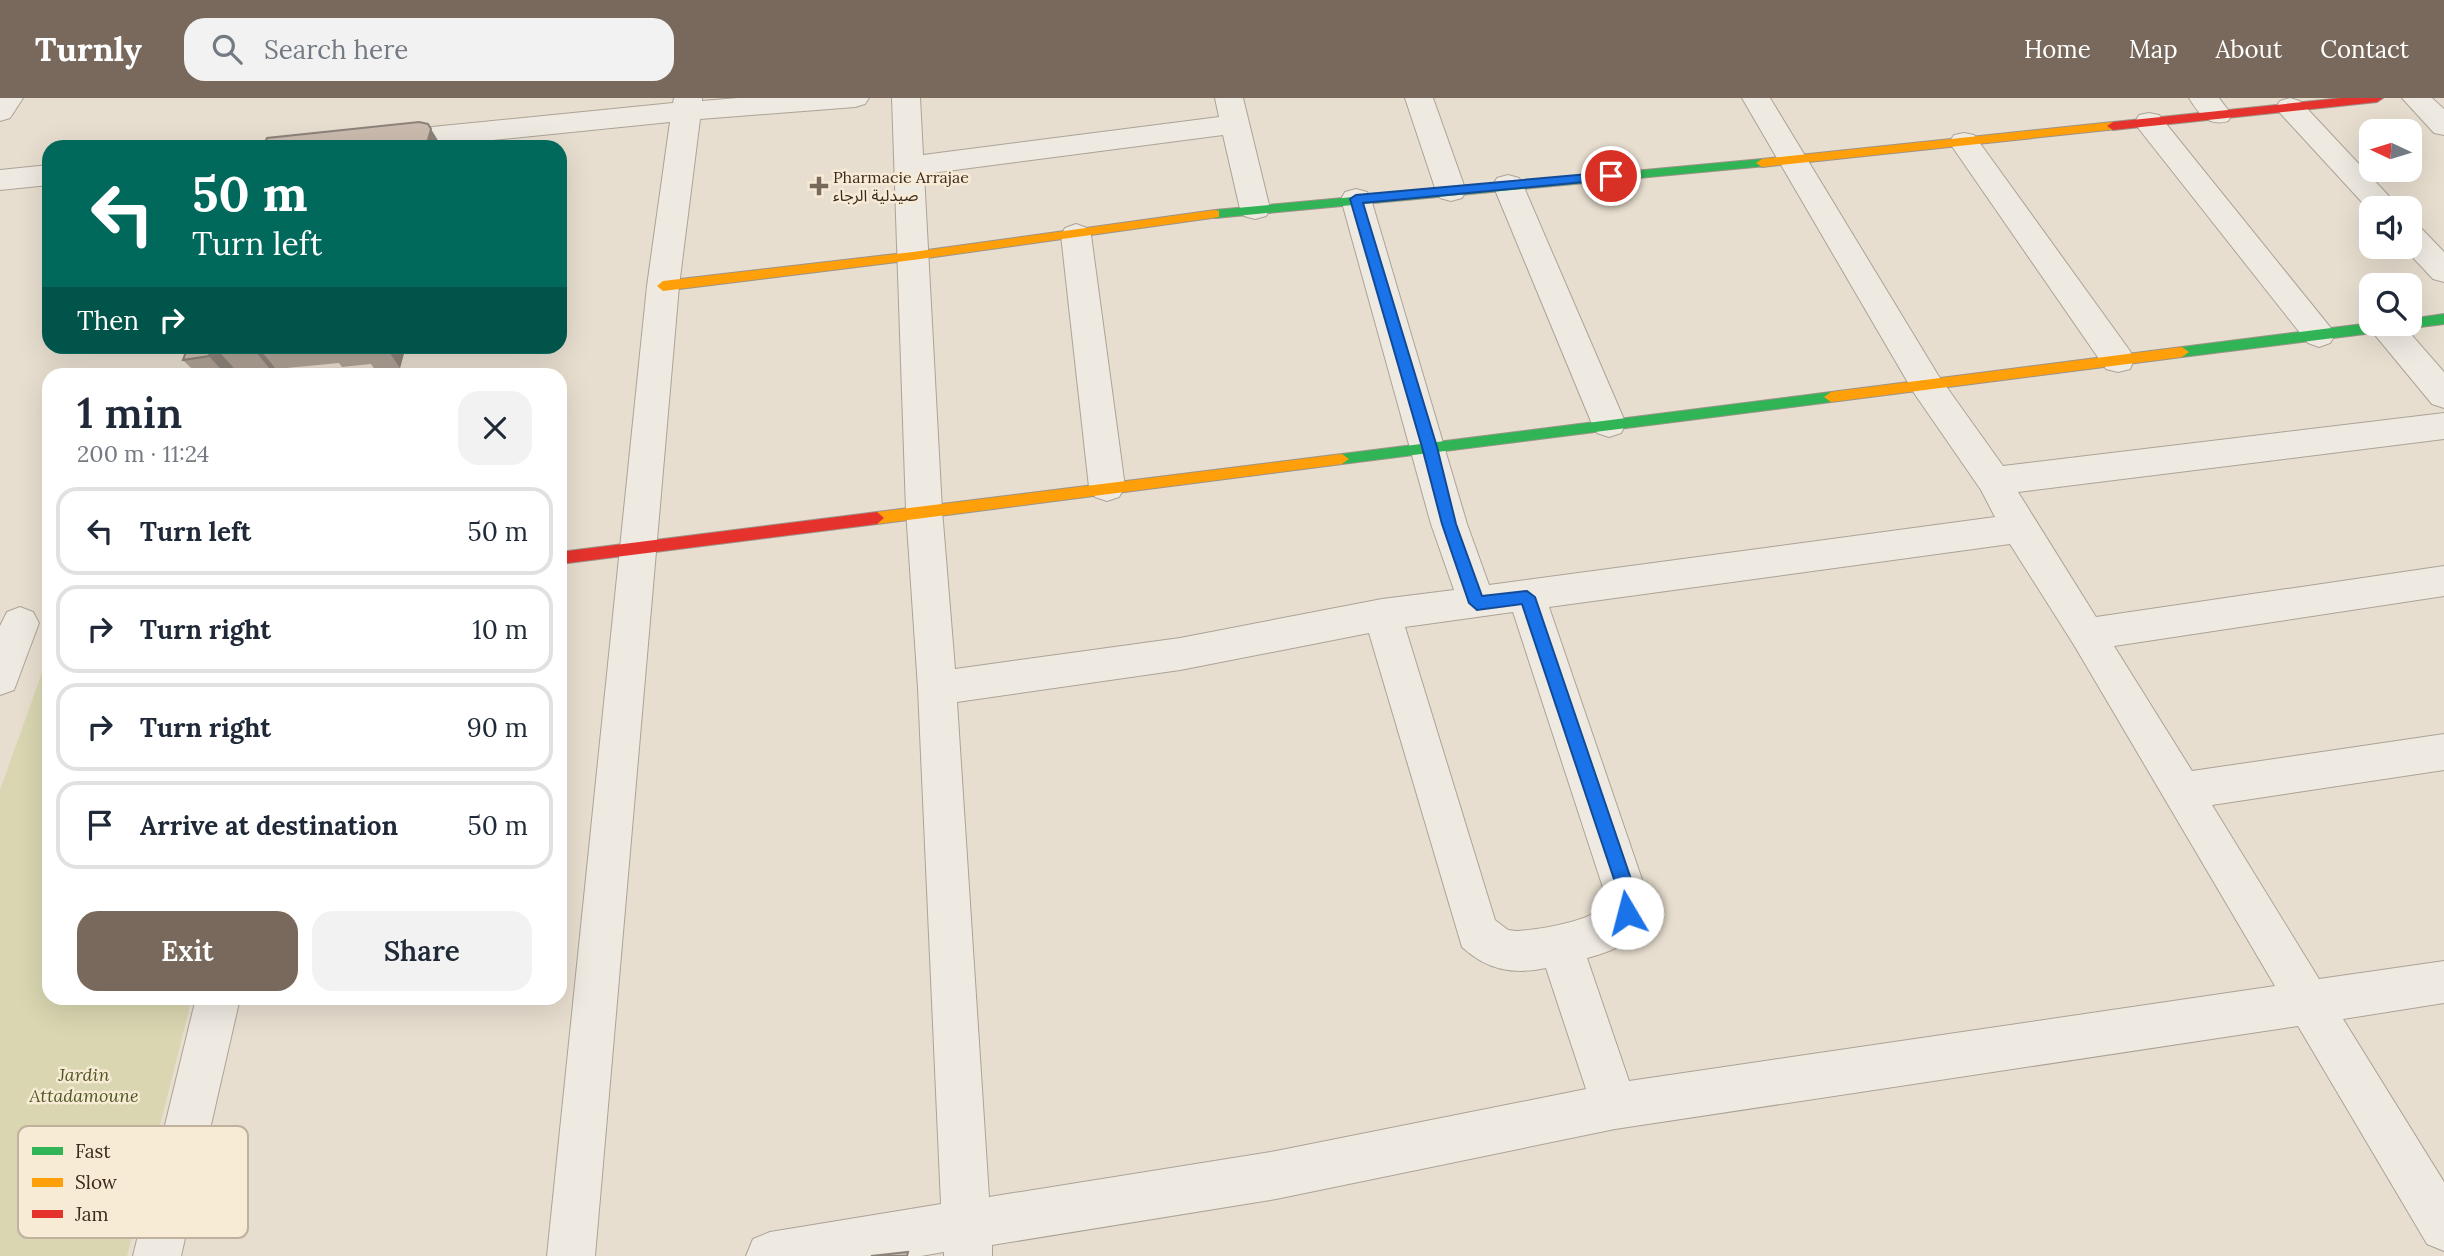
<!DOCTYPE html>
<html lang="en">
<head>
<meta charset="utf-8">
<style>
  body { margin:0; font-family:Lora,"Noto Sans Arabic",serif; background:#f2f2f3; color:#1f2937; height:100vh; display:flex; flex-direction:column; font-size:26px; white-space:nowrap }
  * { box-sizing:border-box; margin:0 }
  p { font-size:23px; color:#747a83 }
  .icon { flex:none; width:38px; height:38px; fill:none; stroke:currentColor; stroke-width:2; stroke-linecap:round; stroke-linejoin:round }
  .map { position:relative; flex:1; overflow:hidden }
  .drawer { position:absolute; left:42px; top:270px; width:525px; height:637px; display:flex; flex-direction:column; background:#fff; border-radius:21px; box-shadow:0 7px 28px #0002 }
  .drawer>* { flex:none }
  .hud { position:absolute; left:42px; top:42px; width:525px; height:214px; border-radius:21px; box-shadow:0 7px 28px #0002; background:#00695c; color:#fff; overflow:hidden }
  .needle { width:46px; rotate:274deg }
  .buttons { position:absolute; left:2359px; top:21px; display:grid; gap:14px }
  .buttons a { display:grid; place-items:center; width:63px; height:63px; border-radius:14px; background:#fff; box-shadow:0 7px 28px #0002; font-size:35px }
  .pin { position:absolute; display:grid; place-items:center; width:60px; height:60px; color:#fff; margin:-30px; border:4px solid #fff; border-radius:50%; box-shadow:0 2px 7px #0007 }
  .me { position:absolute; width:77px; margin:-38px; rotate:352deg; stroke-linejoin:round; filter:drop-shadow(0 0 5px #0008) }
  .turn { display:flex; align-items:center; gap:24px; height:147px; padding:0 35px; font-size:32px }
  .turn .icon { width:91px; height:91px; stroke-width:2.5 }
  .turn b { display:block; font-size:49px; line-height:60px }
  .then { display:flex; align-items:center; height:66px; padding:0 35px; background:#0003; gap:14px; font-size:26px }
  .round { display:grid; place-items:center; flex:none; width:74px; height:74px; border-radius:21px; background:#f2f2f3 }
  .headline { display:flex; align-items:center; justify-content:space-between; height:119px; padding:0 35px }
  h1 { font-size:42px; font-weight:600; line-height:52px }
  .button { display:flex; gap:14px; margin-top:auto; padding:14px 35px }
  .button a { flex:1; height:80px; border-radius:21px; background:#78695c; color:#fff; font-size:28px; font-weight:600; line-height:80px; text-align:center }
  .button a+a { background:#f2f2f3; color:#1f2937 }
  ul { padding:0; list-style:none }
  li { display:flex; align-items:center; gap:21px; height:88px; margin:0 14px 10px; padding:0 21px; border:4px solid #e0e1e3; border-radius:21px }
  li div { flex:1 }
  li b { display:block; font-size:26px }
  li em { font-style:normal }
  header { display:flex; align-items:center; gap:42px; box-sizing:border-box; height:98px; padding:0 35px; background:#78695c; color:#fff }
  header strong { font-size:33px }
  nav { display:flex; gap:38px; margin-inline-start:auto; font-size:24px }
  .search { width:490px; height:63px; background:#f2f2f3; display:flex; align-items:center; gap:18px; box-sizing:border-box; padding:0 24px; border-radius:21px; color:#747a83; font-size:26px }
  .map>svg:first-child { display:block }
  .green { fill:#d9d6b1 }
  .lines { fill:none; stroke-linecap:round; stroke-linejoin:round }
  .street-casing { stroke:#aca398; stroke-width:2 }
  .fast-casing { stroke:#9c9388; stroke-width:2 }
  .slow-casing { stroke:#9c9388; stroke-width:2 }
  .jam-casing { stroke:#9c9388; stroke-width:2 }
  .street { fill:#eee9e1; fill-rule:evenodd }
  .fast { fill:#30b455; fill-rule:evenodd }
  .slow { fill:#ff9f0a; fill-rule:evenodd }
  .jam { fill:#e5322d; fill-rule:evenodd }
  .wall { fill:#afa196 }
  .shaded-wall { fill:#8e837a }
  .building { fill:#cbbbaf; stroke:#8e837a; stroke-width:2 }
  .route { fill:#1a73e8; stroke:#114b97; stroke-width:2 }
  .poi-dot { fill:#78695c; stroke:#f7ebd5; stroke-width:2.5 }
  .labels { text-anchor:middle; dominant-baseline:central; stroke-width:5; stroke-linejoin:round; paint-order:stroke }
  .far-poi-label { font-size:16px; fill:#3c2a1e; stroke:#f7ebd5; text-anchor:start }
  .park-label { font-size:18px; font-style:italic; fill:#505924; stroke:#f7ebd5 }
  .key { fill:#f7ebd5; stroke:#bfb19e; stroke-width:2 }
  .key-label { font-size:19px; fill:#3c2a1e }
</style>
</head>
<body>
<header>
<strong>Turnly</strong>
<div class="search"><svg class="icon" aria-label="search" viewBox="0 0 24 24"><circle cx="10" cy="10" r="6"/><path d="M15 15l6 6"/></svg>Search here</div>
<nav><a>Home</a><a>Map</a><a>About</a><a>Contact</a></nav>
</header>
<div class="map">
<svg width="2444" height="1158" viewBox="0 0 2444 1158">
  <rect width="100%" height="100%" fill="#e7decf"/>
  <path class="green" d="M49 555V900H192L127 1158H0V692Z"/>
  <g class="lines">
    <defs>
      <g id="street">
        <path d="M0 0H23L10 20 0 23Z"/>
        <path d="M674 0H702V3L738 0H869L865 6 855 9 700 21 679 188 595 1158H547L647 188 670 24 424 49H316L321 42 331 39 673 5Z"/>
        <path d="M892 0H920L923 57 1219 19 1215 0H1243L1270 111 1266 118 1255 121 1244 118 1240 111 1223 37 924 76 942 412 955 571 1180 540 1382 501 1454 492 1431 426 1341 101 1345 94 1356 91 1367 94 1371 101 1467 426 1489 487 1995 419 1981 392 1914 295 1742 0H1770L1938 277 2003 368 2444 315V341L2018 394 2096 519 2444 468V498L2114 548 2192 673 2444 636V672L2212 707 2319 881 2444 863V905L2343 921 2444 1084V1153L2427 1146 2298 928 1615 1031 1276 1101 992 1147V1158H944V1154L921 1158H746L753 1141 770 1134 941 1106 918 590 906 412ZM2010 446 2074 547 2275 888 1629 983 1587 860C1622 851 1641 840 1649 802L1549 509ZM1513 514 1607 802C1602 823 1536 832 1516 833L1508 832 1495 822 1405 529ZM1369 535 1462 849C1487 872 1513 877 1546 870L1586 991 1276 1053 989 1099 957 604 1180 572Z"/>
        <path d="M1405 0H1433L1466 93 1462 100 1451 103 1440 100 1436 93Z"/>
        <path d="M2189 0H2219L2232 17 2228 23C2208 29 2199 16 2189 0Z"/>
        <path d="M2290 0 2300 3 2400 110H2371V114L2280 15 2276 9 2280 3Z"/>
        <path d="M2402 0H2432L2444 11V37L2434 35Z"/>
        <path d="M2149 15 2159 17 2330 229 2335 237 2330 245 2319 249 2308 245 2139 31 2135 24 2139 17Z"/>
        <path d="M1964 35 1974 37 2130 253 2134 262 2130 271 2118 274 2106 271 1949 44 1954 37Z"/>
        <path d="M49 67V87L0 92V72Z"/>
        <path d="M1508 77 1519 80 1523 87 1626 326 1621 335 1609 339 1597 335 1592 326 1493 87 1497 80Z"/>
        <path d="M1076 126 1087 130 1091 137 1125 389 1119 399 1107 403 1095 399 1089 389 1061 137 1065 130Z"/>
        <path d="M2410 127 2421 130 2444 154V184L2433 181 2403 149H2410Z"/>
        <path d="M2372 226H2402L2444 274V310L2432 306 2375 237 2370 229Z"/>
        <path d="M20 509 33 514 39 525 14 592 0 597V528L7 514Z"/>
        <path d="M196 900H240L181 1158H133Z"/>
      </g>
      <g id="fast">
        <path d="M1762 61 1766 62V68L1215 120 1209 116 1215 112Z"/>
        <path d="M2444 216V226L2182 259 2175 254 2182 249 2371 225 2410 226V221Z"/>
        <path d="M1831 294 1838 299 1831 304 1342 366 1335 361 1342 356Z"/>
      </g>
      <g id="slow">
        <path d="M2113 24 2117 25V31L1762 69 1756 65 1762 61Z"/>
        <path d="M1215 112 1219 113V119L913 162 663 193 657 188 663 183 913 154Z"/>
        <path d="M2182 249 2189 254 2182 259 1831 304 1824 299 1831 294Z"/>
        <path d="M1342 356 1349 361 1342 366 877 426 870 420 877 414Z"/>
      </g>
      <g id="jam">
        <path d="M2342 0H2383L2377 4 2113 32 2107 28 2113 24Z"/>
        <path d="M877 414 884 420 877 426 560 466V454Z"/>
      </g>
    </defs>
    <use href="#street" class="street-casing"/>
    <use href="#fast" class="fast-casing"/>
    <use href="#slow" class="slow-casing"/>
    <use href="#jam" class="jam-casing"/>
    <use href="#street" class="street"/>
    <use href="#fast" class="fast"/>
    <use href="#slow" class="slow"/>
    <use href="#jam" class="jam"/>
  </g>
  <path class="wall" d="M188 248H406L400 270 375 272 371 266 342 269 339 265 276 271 274 276H197L183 262Z"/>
  <g class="shaded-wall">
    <path d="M428 26 442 49H426Z"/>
    <path d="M212 248H214L239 276H225L209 258Z"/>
    <path d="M251 248H257L276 271 274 276Z"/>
    <path d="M385 248H406L400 270Z"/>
  </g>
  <g class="building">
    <path d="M419 24 428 26 431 31 426 49H263L267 40Z"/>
    <path d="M188 248H212L209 258 183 262Z"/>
    <path d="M908 1154 907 1158H871Z"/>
  </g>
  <path class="route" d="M1611 74 1617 78 1615 81 1363 105 1437 349 1456 426 1482 498 1527 493 1535 499 1633 787C1636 799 1639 809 1633 821L1627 824 1621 821C1617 811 1619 798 1616 787L1522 506 1477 512 1469 505 1442 426 1422 349 1350 101 1356 97Z"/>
  <path class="poi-dot" d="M815.5 77.5h7v7h7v7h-7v7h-7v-7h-7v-7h7z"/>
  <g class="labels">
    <g class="far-poi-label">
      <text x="833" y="79">Pharmacie Arrajae<tspan x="833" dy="18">صيدلية الرجاء</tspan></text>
    </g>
    <g class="park-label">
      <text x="84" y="976">Jardin<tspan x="84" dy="21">Attadamoune</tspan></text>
    </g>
  </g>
  <rect x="18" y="1028" width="230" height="112" rx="10" class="key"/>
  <rect x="32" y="1049" width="31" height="8" fill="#30b455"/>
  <rect x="32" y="1080" width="31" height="9" fill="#ff9f0a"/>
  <rect x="32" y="1112" width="31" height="8" fill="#e5322d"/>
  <g class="key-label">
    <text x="75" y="1060">Fast</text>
    <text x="75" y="1091">Slow</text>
    <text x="75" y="1123">Jam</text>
  </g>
</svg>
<div class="buttons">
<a><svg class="needle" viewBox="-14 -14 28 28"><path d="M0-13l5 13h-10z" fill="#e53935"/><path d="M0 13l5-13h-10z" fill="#747a83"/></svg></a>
<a><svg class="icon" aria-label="sound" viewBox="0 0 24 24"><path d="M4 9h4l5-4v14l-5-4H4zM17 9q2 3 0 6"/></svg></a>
<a><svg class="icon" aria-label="search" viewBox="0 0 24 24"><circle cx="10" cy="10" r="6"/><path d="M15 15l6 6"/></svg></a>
</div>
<div class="pin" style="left:1611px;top:78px;background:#d93025"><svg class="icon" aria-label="arrive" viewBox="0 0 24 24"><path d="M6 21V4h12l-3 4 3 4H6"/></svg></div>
<svg class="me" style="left:1627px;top:815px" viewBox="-20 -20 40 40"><circle r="19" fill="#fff"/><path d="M0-13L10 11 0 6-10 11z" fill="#1a73e8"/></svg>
<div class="hud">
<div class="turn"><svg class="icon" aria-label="left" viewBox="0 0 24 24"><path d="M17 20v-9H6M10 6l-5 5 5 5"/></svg><div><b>50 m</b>Turn left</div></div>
<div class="then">Then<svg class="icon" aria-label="right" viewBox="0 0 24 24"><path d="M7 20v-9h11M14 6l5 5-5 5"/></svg></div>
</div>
<section class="drawer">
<div class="headline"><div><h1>1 min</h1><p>200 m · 11:24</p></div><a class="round"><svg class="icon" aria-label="close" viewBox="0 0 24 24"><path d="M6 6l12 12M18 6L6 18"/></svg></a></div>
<ul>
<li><svg class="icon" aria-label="left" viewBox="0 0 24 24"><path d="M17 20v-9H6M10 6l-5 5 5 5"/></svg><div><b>Turn left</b></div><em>50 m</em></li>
<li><svg class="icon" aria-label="right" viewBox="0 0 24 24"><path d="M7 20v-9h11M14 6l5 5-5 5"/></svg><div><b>Turn right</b></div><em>10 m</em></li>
<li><svg class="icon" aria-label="right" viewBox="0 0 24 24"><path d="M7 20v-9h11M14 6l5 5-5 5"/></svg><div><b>Turn right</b></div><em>90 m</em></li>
<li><svg class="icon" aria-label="arrive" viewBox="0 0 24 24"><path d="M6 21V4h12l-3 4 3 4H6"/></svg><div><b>Arrive at destination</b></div><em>50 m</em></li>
</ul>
<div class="button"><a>Exit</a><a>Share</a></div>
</section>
</div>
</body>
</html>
